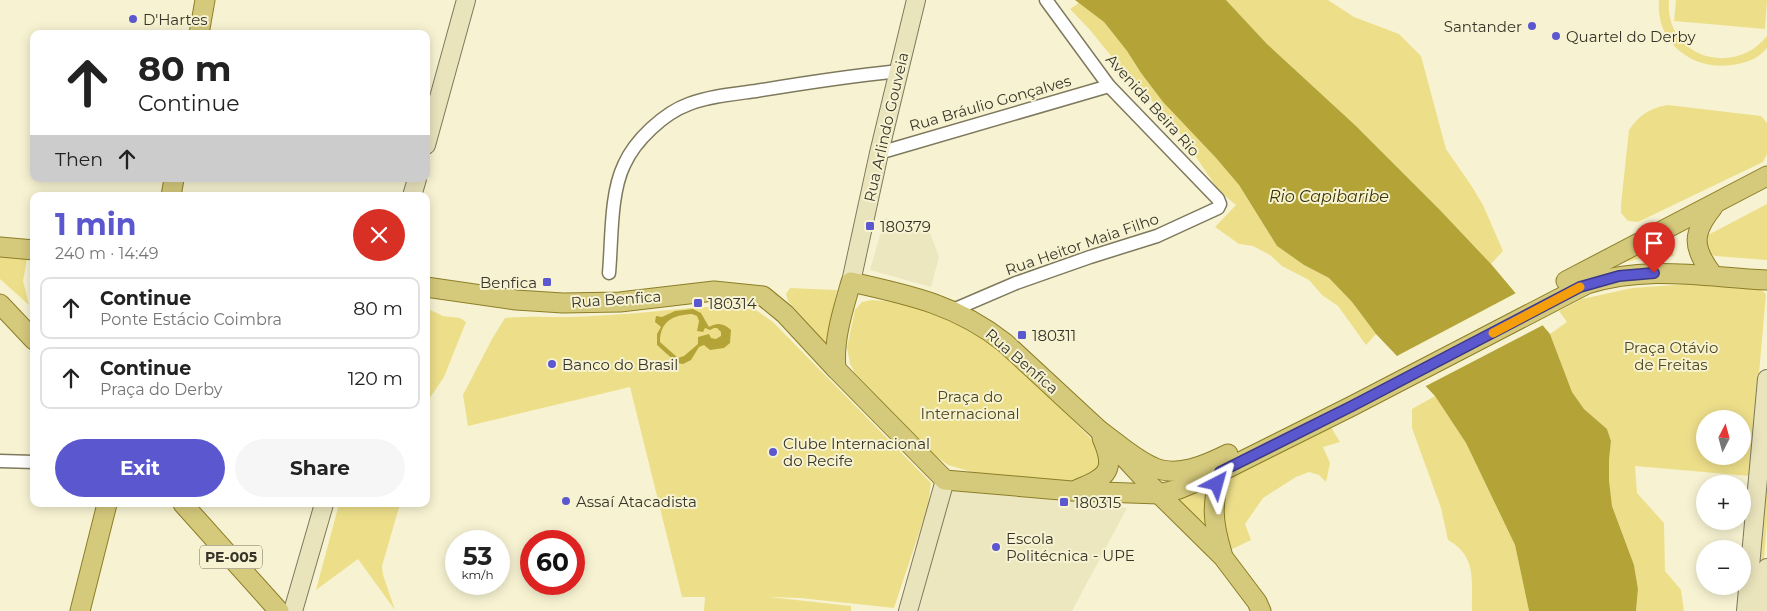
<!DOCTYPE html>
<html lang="en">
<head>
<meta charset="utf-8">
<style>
  body { margin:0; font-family:Montserrat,sans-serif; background:#f6f6f6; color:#222; height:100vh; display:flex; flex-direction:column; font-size:19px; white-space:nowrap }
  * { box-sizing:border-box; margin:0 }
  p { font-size:16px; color:#767676 }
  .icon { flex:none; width:28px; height:28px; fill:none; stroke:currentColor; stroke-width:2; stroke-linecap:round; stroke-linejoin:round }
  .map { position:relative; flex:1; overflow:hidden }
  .drawer { position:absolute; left:30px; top:192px; width:400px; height:315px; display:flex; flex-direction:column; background:#fff; border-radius:10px; box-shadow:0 2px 12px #0003 }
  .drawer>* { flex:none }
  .guide { position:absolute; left:30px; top:30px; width:400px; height:152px; border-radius:10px; box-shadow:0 2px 12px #0003; background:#fff; color:#222; overflow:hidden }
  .needle { width:32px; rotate:6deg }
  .buttons { position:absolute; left:1696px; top:410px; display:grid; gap:10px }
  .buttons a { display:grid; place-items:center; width:55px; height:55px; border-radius:50%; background:#fff; box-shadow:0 2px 12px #0003; font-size:25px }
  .speed { position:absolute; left:445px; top:530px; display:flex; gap:10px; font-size:25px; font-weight:700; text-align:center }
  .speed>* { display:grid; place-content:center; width:65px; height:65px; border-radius:50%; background:#fff; box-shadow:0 2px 12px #0003; line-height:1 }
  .speed small { font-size:12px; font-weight:400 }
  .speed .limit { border:8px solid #d22; background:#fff; color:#111 }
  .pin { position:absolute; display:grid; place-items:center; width:42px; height:42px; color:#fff; margin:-51px -21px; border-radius:50% 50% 50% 0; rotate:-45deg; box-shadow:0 0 5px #0007 }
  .pin .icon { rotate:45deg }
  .me { position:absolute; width:55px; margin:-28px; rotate:39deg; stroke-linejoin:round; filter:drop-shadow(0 0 4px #0008) }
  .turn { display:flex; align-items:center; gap:18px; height:105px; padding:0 25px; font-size:22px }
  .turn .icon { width:65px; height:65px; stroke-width:2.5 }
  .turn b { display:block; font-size:35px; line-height:42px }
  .then { display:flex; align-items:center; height:48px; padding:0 25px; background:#0003; gap:10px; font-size:19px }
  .round { display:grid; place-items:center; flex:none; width:52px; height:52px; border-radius:26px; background:#f6f6f6 }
  .summary { display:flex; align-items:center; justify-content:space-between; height:85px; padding:0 25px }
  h1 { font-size:30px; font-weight:700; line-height:38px; color:#5b57cf }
  .action { display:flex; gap:10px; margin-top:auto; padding:10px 25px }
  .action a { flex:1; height:58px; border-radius:30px; background:#5b57cf; color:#fff; font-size:20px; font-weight:700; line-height:58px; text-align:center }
  .action a+a { background:#f6f6f6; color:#222 }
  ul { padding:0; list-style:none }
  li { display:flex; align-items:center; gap:15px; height:62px; margin:0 10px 8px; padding:0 15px; border:2px solid #e0e0e0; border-radius:10px }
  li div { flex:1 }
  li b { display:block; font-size:19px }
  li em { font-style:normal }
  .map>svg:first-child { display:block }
  .built { fill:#ede7c0 }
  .green { fill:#eddf8a; fill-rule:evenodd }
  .water { fill:#b4a336; fill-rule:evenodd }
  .pier { fill:#f7f3d2 }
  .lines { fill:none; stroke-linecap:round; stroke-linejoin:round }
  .street-casing { stroke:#7e795c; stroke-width:15 }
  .secondary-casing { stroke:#7e795c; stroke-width:20 }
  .primary-casing { stroke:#8c7e26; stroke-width:21 }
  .street { stroke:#fff; stroke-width:12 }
  .secondary { stroke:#eae4bd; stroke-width:18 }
  .primary { stroke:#d5c97c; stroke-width:19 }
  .route-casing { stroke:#3b3987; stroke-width:12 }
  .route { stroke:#5b57cf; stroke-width:9 }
  .slow { stroke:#f59e0b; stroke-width:9 }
  .poi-dot { fill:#5b57cf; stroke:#f7f3d2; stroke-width:2 }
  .labels { text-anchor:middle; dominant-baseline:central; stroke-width:4; stroke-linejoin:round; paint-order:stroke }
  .shield { fill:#f7f3d2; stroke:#716e5c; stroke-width:1 }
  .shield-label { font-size:14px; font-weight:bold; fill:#373529 }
  .poi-label { font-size:15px; fill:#373529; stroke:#f7f3d2; text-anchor:start }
  .street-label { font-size:15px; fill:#373529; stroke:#f7f3d2 }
  .park-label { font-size:15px; fill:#4f471c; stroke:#f7f3d2 }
  .water-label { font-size:16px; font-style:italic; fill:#3a3304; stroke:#f7f3d2 }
</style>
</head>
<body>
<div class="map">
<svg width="1767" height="611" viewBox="0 0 1767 611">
  <rect width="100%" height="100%" fill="#f7f3d2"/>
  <g class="built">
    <path d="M885 218 930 233 939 257 931 287 870 270Z"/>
    <path d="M950 491 1081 501 1127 508 1072 611H919Z"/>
  </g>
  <g class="green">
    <path d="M1226 0H1328L1354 17 1399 34 1421 56 1446 149 1471 185 1483 205 1503 251 1491 264 1439 209 1356 126 1267 44Z"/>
    <path d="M1659 0H1669C1664 57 1734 78 1767 36V48C1758 59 1746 63 1732 65 1692 71 1655 42 1659 0Z"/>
    <path d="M1676 0H1767L1765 29 1674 21Z"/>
    <path d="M1080 2 1104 22 1127 51 1141 73 1163 102 1216 158 1239 185 1277 246 1304 265 1329 278 1352 302 1376 334 1366 345 1338 306 1322 295 1309 280 1282 266 1270 255 1253 246 1239 244 1215 227 1236 205 1219 191 1179 132 1139 86 1124 72 1090 30 1070 9Z"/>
    <path d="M1668 105 1761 116 1767 123V154L1763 162 1638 222 1628 221 1621 213V204L1629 130C1639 115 1650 108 1668 105Z"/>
    <path d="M1767 204V260L1715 256C1706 252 1703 243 1708 235Z"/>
    <path d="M1674 230 1670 240 1674 256 1639 259 1604 266Z"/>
    <path d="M0 250 28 253 23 281 29 305 0 279Z"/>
    <path d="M1689 284 1761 290 1766 294 1750 476 1635 466 1637 493 1664 523 1665 571 1681 590 1684 611H1636L1638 589 1634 565 1612 506 1609 480V460L1611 441 1607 429 1584 409 1572 392 1550 334 1567 322 1559 311 1582 299 1632 288ZM1705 419H1742V456H1705Z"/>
    <path d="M790 288 837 290 826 344 788 301 786 294Z"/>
    <path d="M872 300 897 302 948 315 1011 357 1099 447 1104 464 1083 482 975 473 948 465 930 452 855 373 850 364 847 347 855 310 862 302Z"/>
    <path d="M702 307H730L756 310 773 322 931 483 928 506 894 608 800 598 769 597 851 606V611H704L705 597H682L630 387 468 426 463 395 492 339 505 318C525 316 546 317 567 317 612 316 657 311 702 307Z"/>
    <path d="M426 308 443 316 460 318 466 322 444 377 429 399H426Z"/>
    <path d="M1435 396 1466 443 1515 545 1529 611H1472C1471 582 1478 557 1448 540L1441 508 1412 428V409Z"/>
    <path d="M1329 424 1340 442 1323 447 1330 463 1326 482 1319 475 1309 472 1296 477 1263 498 1245 524 1251 540 1226 552 1219 483Z"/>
    <path d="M1762 487 1767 488V521L1760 611H1750Z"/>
    <path d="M1208 489 1210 531 1167 497 1196 493Z"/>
    <path d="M339 504H400L382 566 383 575 395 610 358 559 316 590Z"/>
  </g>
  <g class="water">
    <path d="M1075 0H1226L1267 44 1356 126 1439 209 1491 264 1550 334 1572 392 1584 409 1607 429 1611 441 1609 460V480L1612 506 1634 565 1638 589 1636 611H1529L1515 545 1466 443 1435 396 1376 334 1352 302 1329 278 1304 265 1277 246 1239 185 1216 158 1163 102 1141 73 1127 51 1104 22Z"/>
    <path d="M693 309 701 313 709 327C717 322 724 323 731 330L730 343 724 348 710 350 704 345 699 347 691 360 683 364 677 363 657 345V334L661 327 655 322 656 316 662 317 675 311ZM692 314 697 316 699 321 697 331 703 332 705 328 710 330 714 328H717L721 332V336L716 339 711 338 709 334 698 337V344L684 356 678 358 660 342C660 321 673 315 692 314Z"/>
  </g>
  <path class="pier" d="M1518 292 1545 324 1424 387 1395 357Z"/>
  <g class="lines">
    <defs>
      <g id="street">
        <path d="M879 153 1109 86"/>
        <path d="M609 273C612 240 610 194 624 165 635 140 664 113 689 104 710 96 734 94 756 91 804 83 851 76 899 71"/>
        <path d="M953 310 1016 283 1090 257 1157 236 1218 208 1220 204 1218 199 1109 86 1046 0"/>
        <path d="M0 461 34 462"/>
      </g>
      <g id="secondary">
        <path d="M426 145 466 0"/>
        <path d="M412 196 417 179"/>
        <path d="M851 282 879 153 916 0"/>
        <path d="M293 611 324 504"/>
        <path d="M908 611 945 480"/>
        <path d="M1746 611 1767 379"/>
        <path d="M1763 611 1767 568"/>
      </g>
      <g id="primary">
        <path d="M199 34 205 0"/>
        <path d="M171 196 174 179"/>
        <path d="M0 247 34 250"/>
        <path d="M1712 274C1692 247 1692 233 1713 207"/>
        <path d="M1566 281 1767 176"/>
        <path d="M426 287 516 300 563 303 620 302 714 291 763 296 785 314 836 369 945 480 1072 491 1159 494 1179 489 1220 472 1352 406 1587 284C1649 265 1704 277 1767 280"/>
        <path d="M0 304 34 340"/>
        <path d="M836 369C833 340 843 310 851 282 910 295 957 305 1005 343L1099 430 1150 485 1223 557 1257 602 1261 611"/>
        <path d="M1099 430C1116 442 1134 459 1153 467 1177 478 1206 465 1228 454"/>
        <path d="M1220 472C1212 505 1212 520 1222 553"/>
        <path d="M1078 489C1108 477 1116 470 1102 438"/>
        <path d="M183 504 279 611"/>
        <path d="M80 611 107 504"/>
      </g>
    </defs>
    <use href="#street" class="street-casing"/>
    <use href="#secondary" class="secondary-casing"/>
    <use href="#primary" class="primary-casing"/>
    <use href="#street" class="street"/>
    <use href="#secondary" class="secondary"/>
    <use href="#primary" class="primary"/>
  </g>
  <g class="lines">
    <defs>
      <path id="route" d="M1217 484 1220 472 1352 406 1580 287 1619 276 1654 273"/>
    </defs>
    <use href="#route" class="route-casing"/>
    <use href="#route" class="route"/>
    <path class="slow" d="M1493 333 1580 287"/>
  </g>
  <g class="poi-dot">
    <circle cx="133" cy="19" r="5"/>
    <circle cx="1532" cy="26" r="5"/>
    <circle cx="1556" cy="36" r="5"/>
    <rect x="865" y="221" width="10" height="10" rx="2.5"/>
    <rect x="542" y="277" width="10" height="10" rx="2.5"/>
    <rect x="693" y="298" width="10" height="10" rx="2.5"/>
    <rect x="1017" y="330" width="10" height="10" rx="2.5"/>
    <circle cx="552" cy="364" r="5"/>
    <circle cx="773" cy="452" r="5"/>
    <circle cx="566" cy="501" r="5"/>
    <rect x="1059" y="497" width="10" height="10" rx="2.5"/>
    <circle cx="996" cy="547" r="5"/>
  </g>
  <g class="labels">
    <rect class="shield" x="200" y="545.5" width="62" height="23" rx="4"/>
    <g class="shield-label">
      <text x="231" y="557">PE-005</text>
    </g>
    <g class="poi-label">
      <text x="143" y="19">D'Hartes</text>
      <text x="1522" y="26" text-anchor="end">Santander</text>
      <text x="1566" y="36">Quartel do Derby</text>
      <text x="880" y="226">180379</text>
      <text x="537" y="282" text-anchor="end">Benfica</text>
      <text x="708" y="303">180314</text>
      <text x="1032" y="335">180311</text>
      <text x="562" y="364">Banco do Brasil</text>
      <text x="783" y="443">Clube Internacional<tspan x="783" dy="17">do Recife</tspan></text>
      <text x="576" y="501">Assaí Atacadista</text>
      <text x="1074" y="502">180315</text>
      <text x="1006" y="538">Escola<tspan x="1006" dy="17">Politécnica - UPE</tspan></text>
    </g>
    <g class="street-label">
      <text transform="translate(990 103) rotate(-16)">Rua Bráulio Gonçalves</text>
      <text transform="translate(1153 105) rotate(48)">Avenida Beira Rio</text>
      <text transform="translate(886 127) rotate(-77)">Rua Arlindo Gouveia</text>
      <text transform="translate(1082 244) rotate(-19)">Rua Heitor Maia Filho</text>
      <text transform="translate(616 299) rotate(-4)">Rua Benfica</text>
      <text transform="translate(1022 361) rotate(41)">Rua Benfica</text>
    </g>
    <g class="park-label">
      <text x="1671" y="347">Praça Otávio<tspan x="1671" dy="17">de Freitas</tspan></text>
      <text x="970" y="396">Praça do<tspan x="970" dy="17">Internacional</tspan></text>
    </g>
    <g class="water-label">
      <text x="1329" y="196">Rio Capibaribe</text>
    </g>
  </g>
</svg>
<div class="buttons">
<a><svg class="needle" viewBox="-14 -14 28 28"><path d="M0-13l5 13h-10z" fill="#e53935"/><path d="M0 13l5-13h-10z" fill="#767676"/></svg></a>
<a>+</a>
<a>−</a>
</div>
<div class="speed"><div>53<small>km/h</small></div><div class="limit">60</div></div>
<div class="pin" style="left:1654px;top:273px;background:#d93025"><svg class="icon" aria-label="arrive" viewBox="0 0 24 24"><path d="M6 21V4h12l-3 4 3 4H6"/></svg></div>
<svg class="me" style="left:1217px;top:484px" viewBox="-20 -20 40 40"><path d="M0-17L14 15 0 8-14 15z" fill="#5b57cf" stroke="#fff" stroke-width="4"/></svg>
<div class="guide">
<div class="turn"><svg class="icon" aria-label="ahead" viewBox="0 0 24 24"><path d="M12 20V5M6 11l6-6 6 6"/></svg><div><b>80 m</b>Continue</div></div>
<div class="then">Then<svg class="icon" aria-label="ahead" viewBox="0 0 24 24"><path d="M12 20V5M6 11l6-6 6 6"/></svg></div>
</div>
<section class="drawer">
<div class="summary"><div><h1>1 min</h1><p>240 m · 14:49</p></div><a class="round" style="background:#d93025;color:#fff"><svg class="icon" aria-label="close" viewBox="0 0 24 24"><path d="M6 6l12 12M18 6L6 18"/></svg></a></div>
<ul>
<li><svg class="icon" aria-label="ahead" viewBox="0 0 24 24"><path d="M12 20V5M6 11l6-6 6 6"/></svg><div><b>Continue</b><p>Ponte Estácio Coimbra</p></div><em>80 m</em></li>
<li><svg class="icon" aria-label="ahead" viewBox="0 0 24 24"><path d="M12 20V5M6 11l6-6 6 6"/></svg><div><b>Continue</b><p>Praça do Derby</p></div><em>120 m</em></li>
</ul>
<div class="action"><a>Exit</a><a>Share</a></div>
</section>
</div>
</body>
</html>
